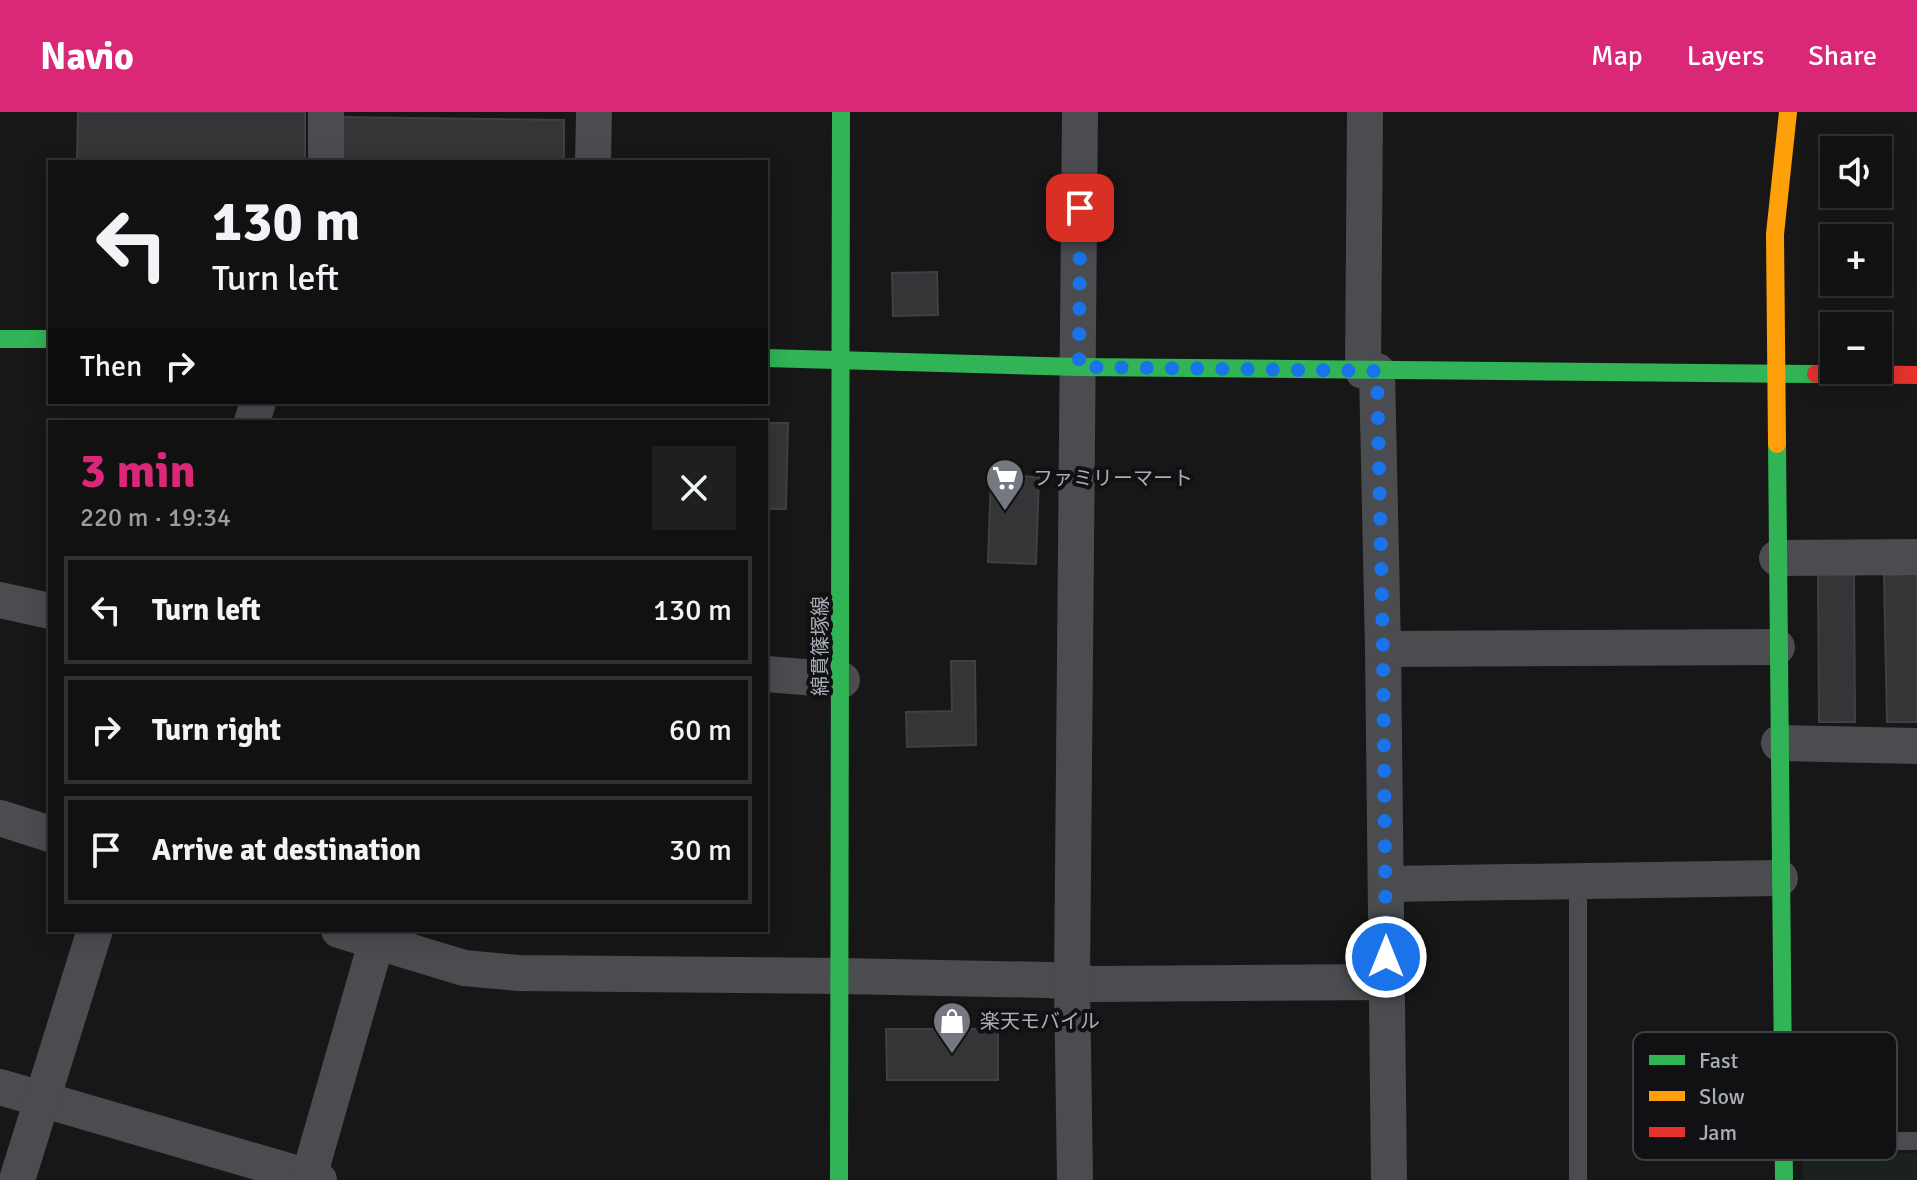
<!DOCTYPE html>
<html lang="en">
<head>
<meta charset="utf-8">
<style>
  body { margin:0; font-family:Signika,"Noto Sans JP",sans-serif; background:#1e1f1f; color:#f1f3f6; height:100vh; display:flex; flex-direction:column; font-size:30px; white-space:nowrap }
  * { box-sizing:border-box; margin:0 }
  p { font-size:26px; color:#9c9d9f }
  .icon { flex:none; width:44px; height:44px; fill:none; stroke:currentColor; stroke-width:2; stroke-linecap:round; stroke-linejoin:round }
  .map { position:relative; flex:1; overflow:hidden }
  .panel { position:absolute; left:48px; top:308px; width:720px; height:512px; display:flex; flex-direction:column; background:#111; border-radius:0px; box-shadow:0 4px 20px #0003,0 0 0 2px #303131 }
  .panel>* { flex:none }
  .guide { position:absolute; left:48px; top:48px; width:720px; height:244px; border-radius:0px; box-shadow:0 4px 20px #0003,0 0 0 2px #303131; background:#111; color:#f1f3f6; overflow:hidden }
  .tools { position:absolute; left:1820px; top:24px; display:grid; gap:16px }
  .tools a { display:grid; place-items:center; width:72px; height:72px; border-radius:0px; background:#111; box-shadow:0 4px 20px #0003,0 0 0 2px #303131; font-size:40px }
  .pin { position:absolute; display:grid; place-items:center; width:68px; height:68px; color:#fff; margin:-34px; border-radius:16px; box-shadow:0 4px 12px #0006 }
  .me { position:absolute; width:88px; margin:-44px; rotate:0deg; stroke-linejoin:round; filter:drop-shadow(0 0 6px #0008) }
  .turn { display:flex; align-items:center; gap:28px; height:168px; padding:0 32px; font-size:36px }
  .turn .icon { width:104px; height:104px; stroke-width:2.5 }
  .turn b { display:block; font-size:56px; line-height:68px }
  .then { display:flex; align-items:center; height:76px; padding:0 32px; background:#0003; gap:16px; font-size:30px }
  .round { display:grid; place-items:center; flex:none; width:84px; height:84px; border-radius:0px; background:#1e1f1f }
  .head { display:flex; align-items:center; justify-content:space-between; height:136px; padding:0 32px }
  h1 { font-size:48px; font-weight:700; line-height:60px; color:#db2777 }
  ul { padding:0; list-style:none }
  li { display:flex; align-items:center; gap:24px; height:108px; margin:0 16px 12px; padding:0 16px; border:4px solid #303131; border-radius:0px }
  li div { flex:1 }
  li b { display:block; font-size:30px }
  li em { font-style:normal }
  header { display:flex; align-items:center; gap:48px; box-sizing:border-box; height:112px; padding:0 40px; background:#db2777; color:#fff }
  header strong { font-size:38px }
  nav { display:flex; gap:44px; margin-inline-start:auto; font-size:28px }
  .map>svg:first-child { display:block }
  .green { fill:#1b211c }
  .building { fill:#343537; stroke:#3f4043; stroke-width:2 }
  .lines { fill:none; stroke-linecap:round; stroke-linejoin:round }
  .lane { stroke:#4b4c50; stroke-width:18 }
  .street { stroke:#4b4c50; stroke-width:36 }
  .fast { stroke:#30b455; stroke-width:18 }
  .slow { stroke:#ff9f0a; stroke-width:18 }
  .jam { stroke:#e5322d; stroke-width:18 }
  .route { stroke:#1a73e8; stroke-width:14; stroke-dasharray:0 25.2 }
  .labels { text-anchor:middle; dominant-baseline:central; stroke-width:8; stroke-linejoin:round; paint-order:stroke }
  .poi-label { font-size:20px; fill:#a8adb8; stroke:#111113; text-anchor:start }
  .street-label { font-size:20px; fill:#a8adb8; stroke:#111113 }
  .key { fill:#111113; stroke:#3e4045; stroke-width:2 }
  .key-label { font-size:22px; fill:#a8adb8 }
</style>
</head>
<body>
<header>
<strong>Navio</strong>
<nav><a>Map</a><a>Layers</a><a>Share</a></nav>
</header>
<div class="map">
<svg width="1917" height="1068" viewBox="0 0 1917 1068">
  <rect width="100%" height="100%" fill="#171717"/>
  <path class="green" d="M1917 1041V1068H1803V1044Z"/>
  <g class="building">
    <path d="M78 0H305V50H77Z"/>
    <path d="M336 5 564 8V50H336Z"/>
    <path d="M937 160 938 203 893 204 892 161Z"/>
    <path d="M766 311H788L786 397H766Z"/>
    <path d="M991 363 1039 365 1036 452 988 450Z"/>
    <path d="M1854 461 1855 610H1819L1818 462Z"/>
    <path d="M1917 462V610H1887L1884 463Z"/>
    <path d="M951 549H975L976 633 907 635 906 600 952 599Z"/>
    <path d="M886 917H998V968H887Z"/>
  </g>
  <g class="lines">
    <g class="lane">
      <path d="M1784 1030 1917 1029"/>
      <path d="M1578 1068V768"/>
    </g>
    <g class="street">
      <path d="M326 0V50"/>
      <path d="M593 50 594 0"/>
      <path d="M1363 259 1365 0"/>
      <path d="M1377 259 1383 537 1389 1068"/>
      <path d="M252 310 258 290"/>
      <path d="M1777 446 1917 445"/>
      <path d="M0 488 50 499"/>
      <path d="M1383 537 1777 535"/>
      <path d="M766 562 842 568"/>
      <path d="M1779 631 1917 634"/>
      <path d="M0 706 50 722"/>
      <path d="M1386 772 1780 766"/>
      <path d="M339 818 464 856 518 861 841 864 1049 868 1093 872 1386 870"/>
      <path d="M0 975 319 1068"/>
      <path d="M17 1068 95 818"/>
      <path d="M308 1068 376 831"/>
      <path d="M1075 1068 1072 870 1080 0"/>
    </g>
    <g class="fast">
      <path d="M0 227H50"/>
      <path d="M766 246 1079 255 1816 262"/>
      <path d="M1777 332 1784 1068"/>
      <path d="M839 1068 841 0"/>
    </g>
    <path class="slow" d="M1777 332 1775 122 1788 0"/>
    <path class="jam" d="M1816 262 1917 263"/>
  </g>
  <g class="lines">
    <path class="route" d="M1080 96 1079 255 1377 259 1383 537 1386 845"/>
  </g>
  <defs>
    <symbol id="supermarket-pin" viewBox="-11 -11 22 30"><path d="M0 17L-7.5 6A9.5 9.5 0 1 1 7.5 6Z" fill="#757880" stroke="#111113"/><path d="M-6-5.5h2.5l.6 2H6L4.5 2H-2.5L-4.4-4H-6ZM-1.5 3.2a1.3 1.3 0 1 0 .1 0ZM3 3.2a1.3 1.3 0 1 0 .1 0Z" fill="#fff"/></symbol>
    <symbol id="shop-pin" viewBox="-11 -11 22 30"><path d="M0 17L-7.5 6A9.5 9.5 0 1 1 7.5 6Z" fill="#757880" stroke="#111113"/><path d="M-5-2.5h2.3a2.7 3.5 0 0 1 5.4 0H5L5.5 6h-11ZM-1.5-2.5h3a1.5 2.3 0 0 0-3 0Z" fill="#fff"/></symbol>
  </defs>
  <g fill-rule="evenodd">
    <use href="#supermarket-pin" x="983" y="344" width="44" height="60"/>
    <use href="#shop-pin" x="930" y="887" width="44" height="60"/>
  </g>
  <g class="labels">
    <g class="poi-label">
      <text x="1033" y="366">ファミリーマート</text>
      <text x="980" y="909">楽天モバイル</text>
    </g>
    <g class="street-label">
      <text transform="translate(820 534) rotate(-90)">綿貫篠塚線</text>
    </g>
  </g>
  <rect x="1633" y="920" width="264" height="128" rx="12" class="key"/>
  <rect x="1649" y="943" width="36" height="10" fill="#30b455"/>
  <rect x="1649" y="979" width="36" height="10" fill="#ff9f0a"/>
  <rect x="1649" y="1015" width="36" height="10" fill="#e5322d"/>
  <g class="key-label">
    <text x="1699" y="956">Fast</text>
    <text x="1699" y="992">Slow</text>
    <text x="1699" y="1028">Jam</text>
  </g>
</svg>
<div class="tools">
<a><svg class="icon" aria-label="sound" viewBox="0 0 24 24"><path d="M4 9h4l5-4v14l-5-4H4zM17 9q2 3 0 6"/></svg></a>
<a>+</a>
<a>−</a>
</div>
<div class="pin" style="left:1080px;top:96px;background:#d93025"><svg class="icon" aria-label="arrive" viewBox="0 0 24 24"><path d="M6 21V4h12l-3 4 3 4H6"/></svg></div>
<svg class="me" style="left:1386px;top:845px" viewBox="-20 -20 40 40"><circle r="17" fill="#1a73e8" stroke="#fff" stroke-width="3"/><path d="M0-11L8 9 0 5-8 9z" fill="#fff"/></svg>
<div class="guide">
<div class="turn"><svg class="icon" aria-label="left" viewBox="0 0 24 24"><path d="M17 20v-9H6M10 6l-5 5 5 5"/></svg><div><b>130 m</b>Turn left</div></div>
<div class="then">Then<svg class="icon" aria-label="right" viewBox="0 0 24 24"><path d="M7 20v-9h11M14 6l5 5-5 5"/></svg></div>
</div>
<section class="panel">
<div class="head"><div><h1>3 min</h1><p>220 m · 19:34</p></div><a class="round"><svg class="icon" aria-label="close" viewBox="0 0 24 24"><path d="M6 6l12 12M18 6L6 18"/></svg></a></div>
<ul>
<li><svg class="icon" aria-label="left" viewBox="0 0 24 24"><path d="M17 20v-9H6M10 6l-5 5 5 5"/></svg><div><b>Turn left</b></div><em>130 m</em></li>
<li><svg class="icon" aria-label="right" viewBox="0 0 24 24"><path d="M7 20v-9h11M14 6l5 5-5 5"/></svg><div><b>Turn right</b></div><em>60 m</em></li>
<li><svg class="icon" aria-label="arrive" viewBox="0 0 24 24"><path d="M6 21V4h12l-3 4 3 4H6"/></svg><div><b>Arrive at destination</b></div><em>30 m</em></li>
</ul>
</section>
</div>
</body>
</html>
